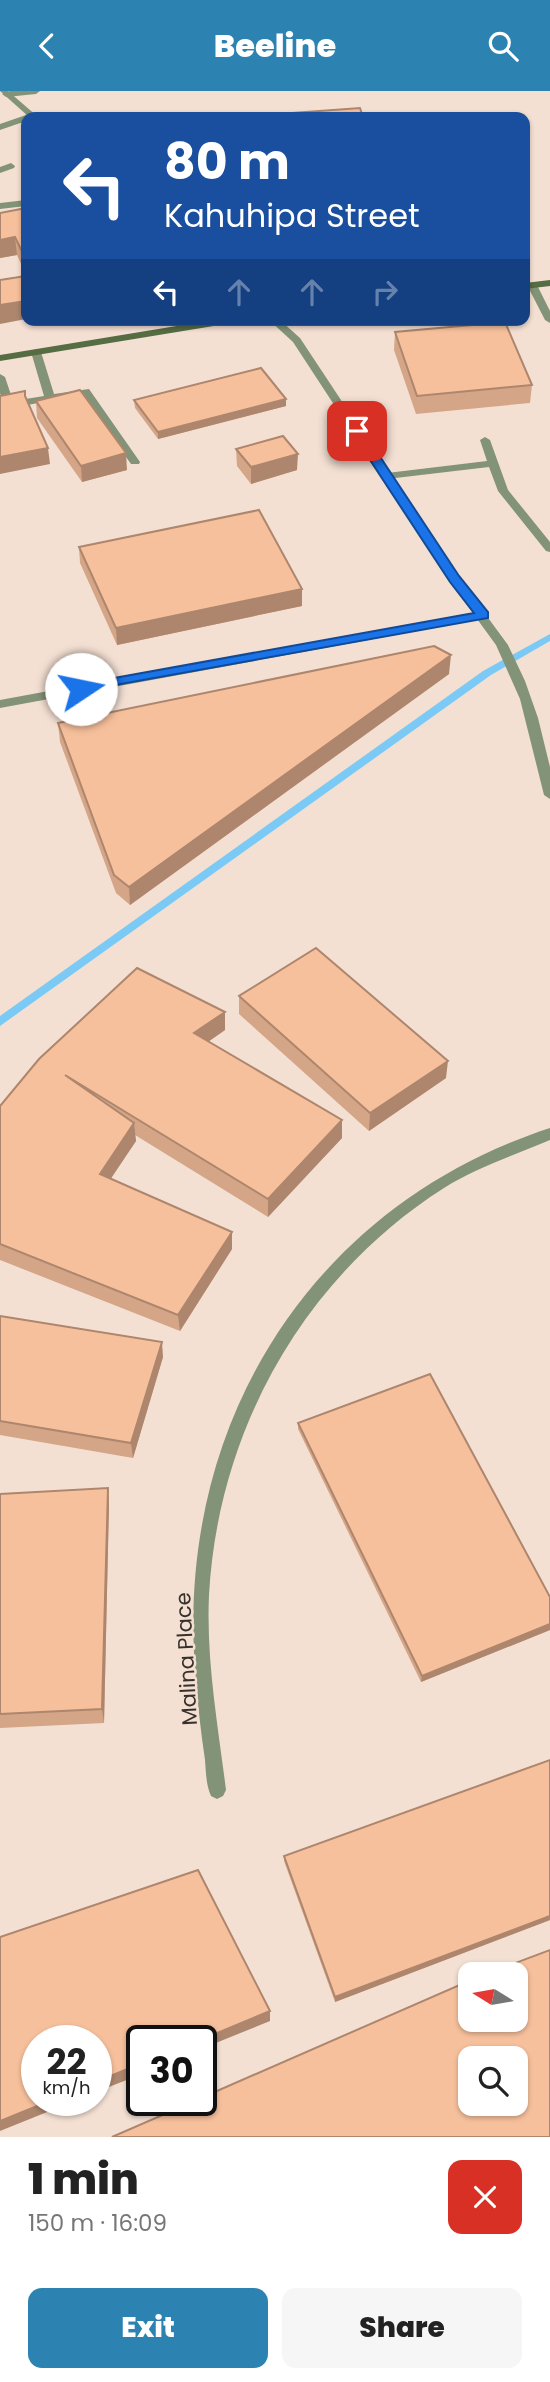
<!DOCTYPE html>
<html lang="en">
<head>
<meta charset="utf-8">
<style>
  body { margin:0; font-family:Poppins,sans-serif; background:#f6f6f6; color:#222; height:100vh; display:flex; flex-direction:column; font-size:26px; white-space:nowrap }
  * { box-sizing:border-box; margin:0 }
  p { font-size:23px; color:#767676 }
  .icon { flex:none; width:38px; height:38px; fill:none; stroke:currentColor; stroke-width:2; stroke-linecap:round; stroke-linejoin:round }
  .map { position:relative; height:2046px; overflow:hidden }
  .details { display:flex; flex-direction:column; background:#fff; flex:1 }
  .details>* { flex:none }
  .top-card { position:absolute; left:21px; top:21px; width:509px; height:214px; border-radius:14px; box-shadow:0 2px 5px #0004; background:#1a4fa0; color:#fff; overflow:hidden }
  .needle { width:46px; rotate:281deg }
  .controls { position:absolute; left:458px; top:1871px; display:grid; gap:14px }
  .controls a { display:grid; place-items:center; width:70px; height:70px; border-radius:14px; background:#fff; box-shadow:0 2px 5px #0004; font-size:35px }
  .speed { position:absolute; left:21px; top:1934px; display:flex; gap:14px; font-size:35px; font-weight:700; text-align:center }
  .speed>* { display:grid; place-content:center; width:91px; height:91px; border-radius:50%; background:#fff; box-shadow:0 2px 5px #0004; line-height:1 }
  .speed small { font-size:18px; font-weight:400 }
  .speed .limit { border:4px solid #111; border-radius:10px; background:#fff; color:#111 }
  .pin { position:absolute; display:grid; place-items:center; width:60px; height:60px; color:#fff; margin:-30px; border-radius:14px; box-shadow:0 4px 10px #0006 }
  .me { position:absolute; width:77px; margin:-38px; rotate:79deg; stroke-linejoin:round; filter:drop-shadow(0 0 5px #0008) }
  .turn { display:flex; align-items:center; gap:24px; height:147px; padding:0 28px; font-size:32px }
  .turn .icon { width:91px; height:91px; stroke-width:2.5 }
  .turn b { display:block; font-size:49px; line-height:60px }
  .lanes { display:flex; align-items:center; height:66px; padding:0 28px; background:#0003; justify-content:center; gap:35px; direction:ltr }
  .lanes .off { opacity:.35 }
  .round { display:grid; place-items:center; flex:none; width:74px; height:74px; border-radius:14px; background:#f6f6f6 }
  .headline { display:flex; align-items:center; justify-content:space-between; height:119px; padding:0 28px }
  h1 { font-size:42px; font-weight:800; line-height:52px }
  .primary-button { display:flex; gap:14px; margin-top:auto; padding:14px 28px }
  .primary-button a { flex:1; height:80px; border-radius:14px; background:#2c83b2; color:#fff; font-size:28px; font-weight:800; line-height:80px; text-align:center }
  .primary-button a+a { background:#f6f6f6; color:#222 }
  header { display:flex; justify-content:space-between; align-items:center; height:91px; padding:0 28px; background:#2c83b2; color:#fff; font-size:32px; font-weight:800 }
  .map>svg:first-child { display:block }
  .lines { fill:none; stroke-linecap:round; stroke-linejoin:round }
  .stream { fill:#7bcaf5; fill-rule:evenodd }
  .service { fill:#839377; fill-rule:evenodd }
  .minor { fill:#839377; fill-rule:evenodd }
  .tertiary { fill:#839377; fill-rule:evenodd }
  .secondary { fill:#566c43; fill-rule:evenodd }
  .wall { fill:#d4a586 }
  .shaded-wall { fill:#ad866d }
  .building { fill:#f7c09c; stroke:#ad866d; stroke-width:2; fill-rule:evenodd }
  .route { fill:#1a73e8; stroke:#114b97; stroke-width:2 }
  .labels { text-anchor:middle; dominant-baseline:central; stroke-width:5; stroke-linejoin:round; paint-order:stroke }
  .street-label { font-size:21px; fill:#38302b; stroke:#f4e0d3 }
</style>
</head>
<body>
<header><svg class="icon" aria-label="back" viewBox="0 0 24 24"><path d="M15 5l-7 7 7 7"/></svg>Beeline<svg class="icon" aria-label="search" viewBox="0 0 24 24"><circle cx="10" cy="10" r="6"/><path d="M15 15l6 6"/></svg></header>
<div class="map">
<svg width="550" height="2046" viewBox="0 0 550 2046">
  <rect width="100%" height="100%" fill="#f4e0d3"/>
  <g class="lines">
    <path class="stream" d="M550 543V550L491 584 0 935V925L483 580Z"/>
    <g class="service">
      <path d="M26 24 30 26H26V30L0 39V33Z"/>
      <path d="M11 72 15 75 14 77 0 82V76Z"/>
      <path d="M26 109V115L0 118V112Z"/>
      <path d="M529 192 537 194 550 220V232L545 229 527 194Z"/>
      <path d="M36 258 41 261 54 303 89 298 140 371 139 373H131L82 304 0 319V313H3L0 302V283L5 286 13 310 44 305 31 261Z"/>
      <path d="M485 346 490 349 508 399 550 451V461L546 460 498 400 489 376 387 388 382 385 387 382 487 370 480 349Z"/>
    </g>
    <g class="minor">
      <path d="M10 0H40L36 3 6 6 2 3Z"/>
      <path d="M483 520 489 524 487 527 0 617V609Z"/>
      <path d="M550 1037V1049C515 1064 476 1077 444 1097 304 1186 218 1339 209 1504 206 1569 218 1635 226 1699L223 1705 217 1708 211 1705C206 1694 206 1681 205 1669 201 1642 198 1616 196 1589 172 1339 308 1116 550 1037Z"/>
    </g>
    <g class="tertiary">
      <path d="M0 0H8L38 26H29Z"/>
      <path d="M269 229H280L300 247 458 486 508 554 525 590 538 627 550 676V708L544 704 520 608 496 554 448 488 293 251Z"/>
    </g>
    <g class="secondary">
      <path d="M550 189V195L525 198V192Z"/>
      <path d="M213 229H237L232 232 0 270V264Z"/>
    </g>
  </g>
  <g class="wall">
    <path d="M26 117V184L17 164 0 167V122Z"/>
    <path d="M395 241 532 294 530 312 416 323 394 259Z"/>
    <path d="M286 308V315L158 348 135 317 134 309Z"/>
    <path d="M36 310 127 379 82 391 37 327Z"/>
    <path d="M236 358 297 379 251 393 237 375Z"/>
    <path d="M79 456 302 515 117 554 80 472Z"/>
    <path d="M449 583 130 814 116 802 60 651 58 632Z"/>
    <path d="M239 905 446 987 369 1040 239 923Z"/>
    <path d="M225 939 209 950 342 1047 268 1126 135 1044 136 1050 110 1088 232 1141V1158L180 1240 0 1169V1015Z"/>
    <path d="M0 1225 163 1266 133 1367 0 1344Z"/>
    <path d="M298 1332 550 1506V1539L421 1591 298 1338Z"/>
    <path d="M108 1397 109 1413 104 1632 0 1637V1403Z"/>
    <path d="M550 1669V1829L335 1911 284 1770V1765Z"/>
  </g>
  <g class="shaded-wall">
    <path d="M15 146 17 164 0 167V149Z"/>
    <path d="M26 210V228L0 233V214Z"/>
    <path d="M286 308V315L158 348V341Z"/>
    <path d="M48 357 50 373 0 383V366Z"/>
    <path d="M126 362 127 379 82 391 81 375Z"/>
    <path d="M298 363 297 379 251 393V376Z"/>
    <path d="M302 498V515L117 554 116 537Z"/>
    <path d="M451 564 449 583 130 814 129 796Z"/>
    <path d="M225 921V939L195 960 194 942Z"/>
    <path d="M448 970 446 987 369 1040 370 1022Z"/>
    <path d="M342 1029V1047L268 1126V1108Z"/>
    <path d="M134 1032 136 1050 102 1101 100 1083Z"/>
    <path d="M232 1141V1158L180 1240 178 1224Z"/>
    <path d="M162 1251 163 1266 133 1367 131 1352Z"/>
    <path d="M108 1397 109 1413 104 1632 102 1618Z"/>
    <path d="M550 1533V1539L421 1591 422 1585Z"/>
    <path d="M550 1825V1829L335 1911V1906Z"/>
    <path d="M270 1920V1930L201 1958V1950H198Z"/>
    <path d="M142 1972V1983L96 2001V1991Z"/>
    <path d="M52 2009H77L0 2040V2030Z"/>
  </g>
  <g class="building">
    <path d="M360 17 363 26H237Z"/>
    <path d="M26 117V169L15 146 0 149V122Z"/>
    <path d="M26 185V210L0 214V189Z"/>
    <path d="M505 231 532 294 417 305 395 241Z"/>
    <path d="M261 277 286 308 158 341 134 309Z"/>
    <path d="M80 299 126 362 81 375 36 310Z"/>
    <path d="M25 300V305L48 357 0 366V305Z"/>
    <path d="M283 345 298 363 251 376 236 358Z"/>
    <path d="M259 419 302 498 116 537 79 456Z"/>
    <path d="M434 555 451 564 129 796 114 784 58 632Z"/>
    <path d="M316 857 448 970 370 1022 239 905Z"/>
    <path d="M137 877 225 921 194 942 342 1029 268 1108 65 984 134 1032 100 1083 232 1141 178 1224 0 1153V1015L39 968Z"/>
    <path d="M0 1225 162 1251 131 1352 0 1330Z"/>
    <path d="M430 1283 550 1506V1533L422 1585 298 1332Z"/>
    <path d="M108 1397 102 1618 0 1623V1403Z"/>
    <path d="M550 1669V1825L335 1906 284 1765Z"/>
    <path d="M198 1779 270 1920 198 1950H142V1972L96 1991V1950H37V2009H52L0 2030V1846Z"/>
    <path d="M550 1859V2046H112L197 2009H201V2007L471 1889V1928H516V1883H486ZM471 1967H516V2012H471Z"/>
  </g>
  <path class="route" d="M353 337H361L459 485 488 521V527L76 601V595L81 593 474 522 450 491 351 340Z"/>
  <g class="labels">
    <g class="street-label">
      <text transform="translate(186 1568) rotate(-93)">Malina Place</text>
    </g>
  </g>
</svg>
<div class="controls">
<a><svg class="needle" viewBox="-14 -14 28 28"><path d="M0-13l5 13h-10z" fill="#e53935"/><path d="M0 13l5-13h-10z" fill="#767676"/></svg></a>
<a><svg class="icon" aria-label="search" viewBox="0 0 24 24"><circle cx="10" cy="10" r="6"/><path d="M15 15l6 6"/></svg></a>
</div>
<div class="speed"><div>22<small>km/h</small></div><div class="limit">30</div></div>
<div class="pin" style="left:357px;top:340px;background:#d93025"><svg class="icon" aria-label="arrive" viewBox="0 0 24 24"><path d="M6 21V4h12l-3 4 3 4H6"/></svg></div>
<svg class="me" style="left:81px;top:598px" viewBox="-20 -20 40 40"><circle r="19" fill="#fff"/><path d="M0-13L10 11 0 6-10 11z" fill="#1a73e8"/></svg>
<div class="top-card">
<div class="turn"><svg class="icon" aria-label="left" viewBox="0 0 24 24"><path d="M17 20v-9H6M10 6l-5 5 5 5"/></svg><div><b>80 m</b>Kahuhipa Street</div></div>
<div class="lanes"><svg class="icon" aria-label="left" viewBox="0 0 24 24"><path d="M17 20v-9H6M10 6l-5 5 5 5"/></svg><svg class="icon off" aria-label="ahead" viewBox="0 0 24 24"><path d="M12 20V5M6 11l6-6 6 6"/></svg><svg class="icon off" aria-label="ahead" viewBox="0 0 24 24"><path d="M12 20V5M6 11l6-6 6 6"/></svg><svg class="icon off" aria-label="right" viewBox="0 0 24 24"><path d="M7 20v-9h11M14 6l5 5-5 5"/></svg></div>
</div>
</div>
<section class="details">
<div class="headline"><div><h1>1 min</h1><p>150 m · 16:09</p></div><a class="round" style="background:#d93025;color:#fff"><svg class="icon" aria-label="close" viewBox="0 0 24 24"><path d="M6 6l12 12M18 6L6 18"/></svg></a></div>
<div class="primary-button"><a>Exit</a><a>Share</a></div>
</section>
</body>
</html>
